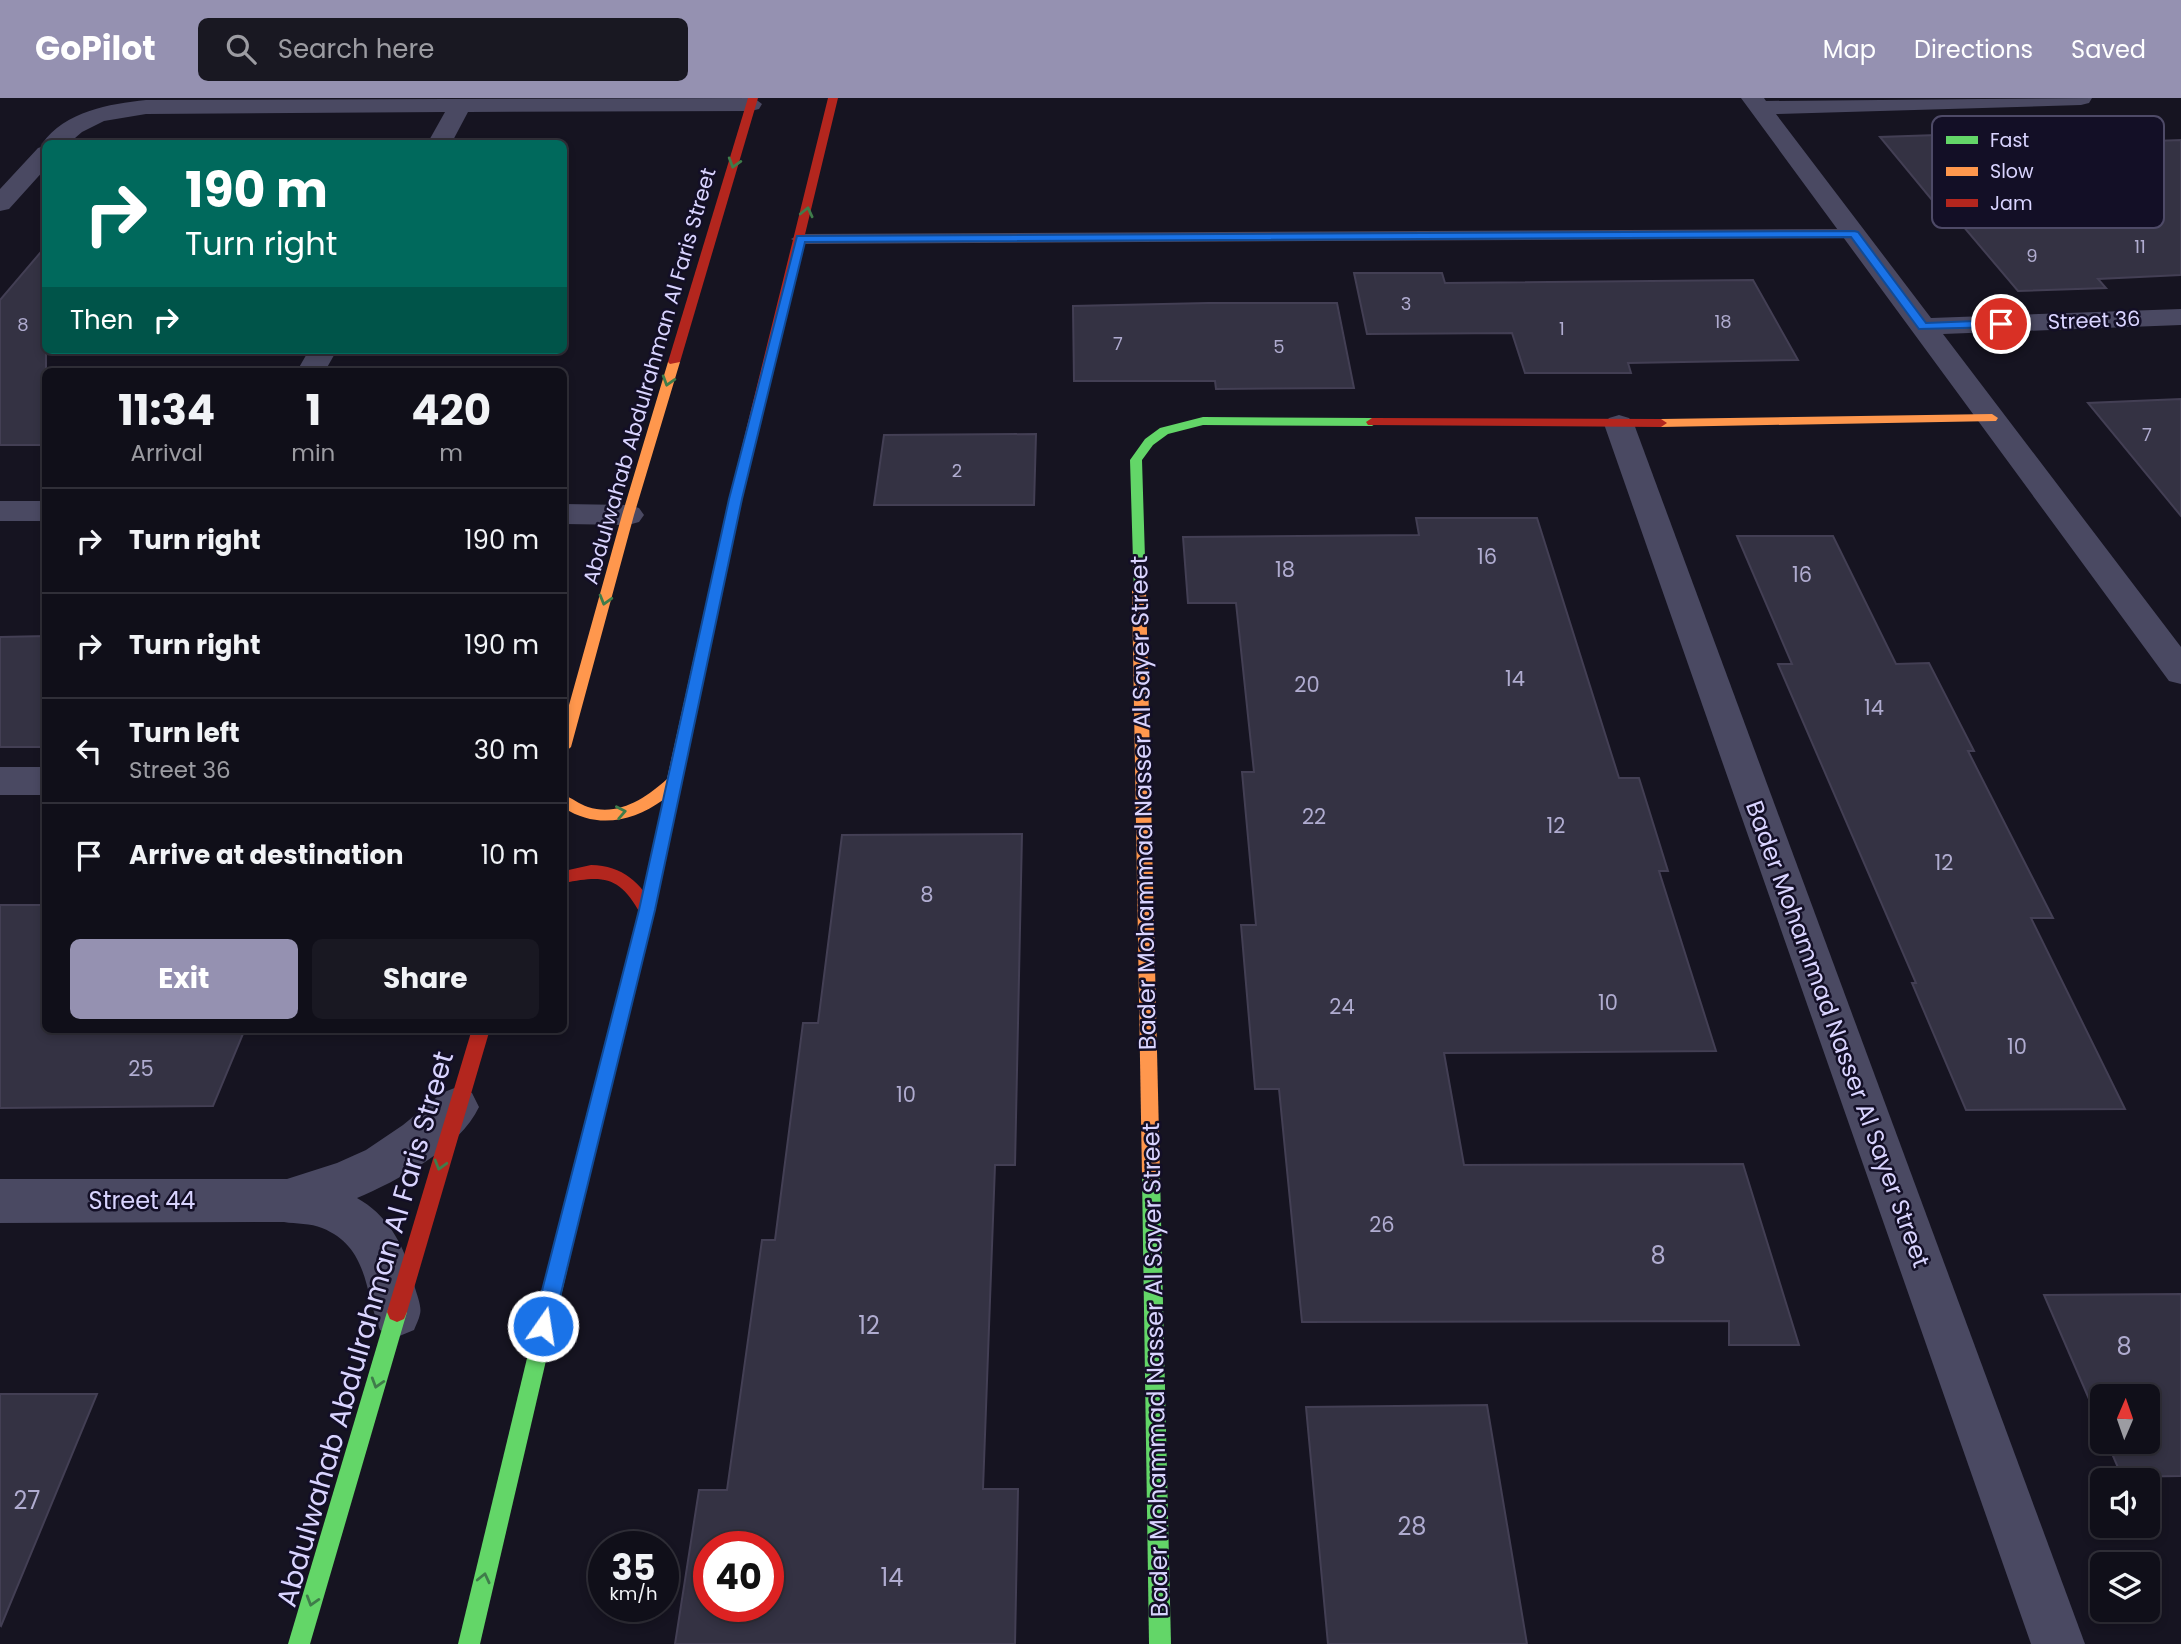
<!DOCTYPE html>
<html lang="en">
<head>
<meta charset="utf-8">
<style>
  body { margin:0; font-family:Poppins,sans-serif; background:#191822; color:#f1f3f6; height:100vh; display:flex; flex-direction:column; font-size:26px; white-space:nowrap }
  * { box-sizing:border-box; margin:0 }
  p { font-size:23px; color:#9c9ca2 }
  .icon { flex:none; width:38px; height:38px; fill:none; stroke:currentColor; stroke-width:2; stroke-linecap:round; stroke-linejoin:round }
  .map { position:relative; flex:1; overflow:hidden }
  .details { position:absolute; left:42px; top:270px; width:525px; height:665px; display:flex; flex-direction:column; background:#100f19; border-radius:10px; box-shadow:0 4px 10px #0003,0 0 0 2px #302f38 }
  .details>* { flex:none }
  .guide { position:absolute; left:42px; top:42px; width:525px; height:214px; border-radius:10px; box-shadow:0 4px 10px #0003,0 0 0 2px #302f38; background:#00695c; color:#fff; overflow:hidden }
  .needle { width:46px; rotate:2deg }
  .buttons { position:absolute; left:2090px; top:1286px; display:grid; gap:14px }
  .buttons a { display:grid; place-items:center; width:70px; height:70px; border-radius:10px; background:#100f19; box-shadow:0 4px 10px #0003,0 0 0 2px #302f38; font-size:35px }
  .speed { position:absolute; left:588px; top:1433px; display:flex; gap:14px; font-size:35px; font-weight:700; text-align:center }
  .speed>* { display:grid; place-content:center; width:91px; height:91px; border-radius:50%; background:#100f19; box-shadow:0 4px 10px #0003,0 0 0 2px #302f38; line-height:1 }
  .speed small { font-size:18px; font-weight:400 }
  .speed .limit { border:10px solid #d22; background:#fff; color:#111 }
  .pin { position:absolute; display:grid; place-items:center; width:60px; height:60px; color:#fff; margin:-30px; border:4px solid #fff; border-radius:50%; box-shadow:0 2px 7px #0007 }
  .me { position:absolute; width:77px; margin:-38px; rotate:13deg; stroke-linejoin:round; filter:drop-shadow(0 0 5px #0008) }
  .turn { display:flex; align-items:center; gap:24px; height:147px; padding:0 28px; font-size:32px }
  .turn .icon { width:91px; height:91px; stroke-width:2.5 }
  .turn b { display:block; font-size:49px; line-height:60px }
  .then { display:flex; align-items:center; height:66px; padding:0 28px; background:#0003; gap:14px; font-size:26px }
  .eta { display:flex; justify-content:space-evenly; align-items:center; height:119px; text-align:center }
  .eta b { font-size:42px; font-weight:700; line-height:49px }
  .button { display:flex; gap:14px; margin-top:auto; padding:14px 28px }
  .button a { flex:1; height:80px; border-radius:10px; background:#9591b1; color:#fff; font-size:28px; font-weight:700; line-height:80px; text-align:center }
  .button a+a { background:#191822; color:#f1f3f6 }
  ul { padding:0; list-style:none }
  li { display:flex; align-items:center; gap:21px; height:105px; padding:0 28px; border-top:2px solid #302f38 }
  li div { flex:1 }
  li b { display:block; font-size:26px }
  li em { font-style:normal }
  header { display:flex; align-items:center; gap:42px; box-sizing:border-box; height:98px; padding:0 35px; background:#9591b1; color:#fff }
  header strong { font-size:33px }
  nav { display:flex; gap:38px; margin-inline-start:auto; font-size:24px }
  .search { width:490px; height:63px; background:#191822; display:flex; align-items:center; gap:18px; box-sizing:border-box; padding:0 24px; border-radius:10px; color:#9c9ca2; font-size:26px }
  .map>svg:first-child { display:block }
  .building { fill:#343243; stroke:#433f54; stroke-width:2; fill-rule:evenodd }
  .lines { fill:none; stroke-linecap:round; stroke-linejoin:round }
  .lane { fill:#4a4962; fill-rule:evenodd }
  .street { fill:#4a4962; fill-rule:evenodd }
  .fast { fill:#63d668; fill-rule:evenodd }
  .slow { fill:#ff974d; fill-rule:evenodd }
  .jam { fill:#b3261e; fill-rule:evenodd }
  .oneway { stroke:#3f7c4a }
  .route { fill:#1a73e8; stroke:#114b97; stroke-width:2 }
  .labels { text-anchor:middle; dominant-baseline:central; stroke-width:5; stroke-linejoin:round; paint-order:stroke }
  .far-number-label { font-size:18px; fill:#b0acd0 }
  .far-street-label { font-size:21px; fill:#d9d4ff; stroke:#130f26 }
  .number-label { font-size:21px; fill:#b0acd0 }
  .street-label { font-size:24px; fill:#d9d4ff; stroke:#130f26 }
  .near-number-label { font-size:24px; fill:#b0acd0 }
  .near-street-label { font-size:28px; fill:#d9d4ff; stroke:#130f26 }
  .key { fill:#130f26; stroke:#4e4a67; stroke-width:2 }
  .key-label { font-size:19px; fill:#d9d4ff }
</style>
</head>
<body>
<header>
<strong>GoPilot</strong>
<div class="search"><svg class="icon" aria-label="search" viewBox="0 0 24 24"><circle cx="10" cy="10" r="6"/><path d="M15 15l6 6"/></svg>Search here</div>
<nav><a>Map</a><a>Directions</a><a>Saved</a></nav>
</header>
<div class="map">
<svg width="2181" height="1546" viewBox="0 0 2181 1546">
  <rect width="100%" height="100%" fill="#161421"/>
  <g class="building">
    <path d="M1967 36 1972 42 2094 38 2101 45 2181 42V177L2098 181 2106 190 2018 193 1941 102H1932L1880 39Z"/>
    <path d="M46 148V347H0V202Z"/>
    <path d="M1354 175H1442L1445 185 1753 182 1798 262 1628 265 1631 275H1525L1512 235 1367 236Z"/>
    <path d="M1208 205H1337L1354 290 1216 291 1215 283H1074L1073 208Z"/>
    <path d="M2181 301V418L2088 305Z"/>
    <path d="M1036 336 1034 407H874L884 337Z"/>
    <path d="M1416 420H1537L1619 680H1639L1668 773H1659L1716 953 1444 955 1464 1067 1743 1066 1799 1247H1729V1223L1302 1224 1279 991H1255L1241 827H1256L1242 674H1254L1236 505H1188L1183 439 1419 437Z"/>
    <path d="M1737 438H1833L1896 566 1929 565 1974 653H1968L2053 820H2031L2125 1011 1966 1012 1912 885H1916L1778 566H1792Z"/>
    <path d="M46 538V649H0V539Z"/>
    <path d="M1022 736 1015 1067H995L983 1391H1018L1015 1546H675L699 1392H727L762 1142H775L803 925H818L842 737ZM709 1449H768V1508H709Z"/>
    <path d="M0 807H46V931H245L213 1008 0 1010Z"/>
    <path d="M2181 1196V1378L2122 1379 2107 1344H2147V1298H2102V1331L2044 1197Z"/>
    <path d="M0 1296H97L1 1528 0 1527Z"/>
    <path d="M1487 1307 1527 1546H1328L1306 1309Z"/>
  </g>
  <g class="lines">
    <path class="lane" d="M1854 131 1863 136 1860 140 800 146 791 141 800 136Z"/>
    <g class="street">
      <path d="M754 0 762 6 759 11 751 13 468 14 451 46H427L445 14 146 16 104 23 82 34 68 46H46V70L9 111 0 113V91L38 50 44 48 42 46C65 13 109 6 146 2Z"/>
      <path d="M1741 0H1764L1766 3 2092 0 2089 5 2081 7 1776 16 1931 220 2181 211V227L1943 236 2181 549V586L2169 583Z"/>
      <path d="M309 252H337L325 273H297Z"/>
      <path d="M1619 317 1629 320 1634 326 2085 1546H2031L1604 326 1609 320Z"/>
      <rect x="0" y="403" width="46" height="20"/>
      <path d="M564 406 628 407 639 410 644 417 639 424 628 427 564 426Z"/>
      <rect x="0" y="669" width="46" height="28"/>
      <path d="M457 989 472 995 479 1009C460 1050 397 1083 357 1100 391 1119 407 1153 415 1190 417 1197 422 1209 420 1216 419 1221 416 1227 414 1232L397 1239 380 1232C364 1193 369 1149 322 1130 311 1125 296 1126 284 1124L0 1125V1081H287L337 1065 366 1052 403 1027 442 995Z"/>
    </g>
    <g class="fast">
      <path d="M1203 319 1372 320 1378 324 1372 328 1203 327 1168 336 1153 347 1142 362 1146 493 1144 496H1134L1130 362 1145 341 1160 330Z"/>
      <path d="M580 1069 586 1072 589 1078 480 1546H458L571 1078 574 1072Z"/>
      <path d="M1151 1069 1157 1072 1160 1078 1171 1546H1149L1142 1078 1145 1072Z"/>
      <path d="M397 1204 404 1207 407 1214 310 1546H288L387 1214 390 1207Z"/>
    </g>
    <g class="slow">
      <path d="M674 261 680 264 634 417 571 649 564 655V625L622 417 668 264Z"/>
      <path d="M1992 316 1998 320 1996 323 1661 329 1655 325 1661 321Z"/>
      <path d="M1139 488 1146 493 1160 1078 1157 1084 1151 1087 1145 1084 1142 1078 1132 493Z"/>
      <path d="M703 545 710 550 655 812 589 1078 586 1084 580 1087 574 1084 571 1078 639 812 663 702C632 724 597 731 564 710V697C572 700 579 706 588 709 618 719 646 700 667 681L696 550Z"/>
    </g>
    <g class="jam">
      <path d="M748 0H758L680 264 670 266 668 264Z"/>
      <path d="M828 0H838L741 401 710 550 703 555 696 550 729 401Z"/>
      <path d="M1372 320 1661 321 1667 325 1661 329 1368 327 1366 324Z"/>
      <path d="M591 767C623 768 641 784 655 812L653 817H641C620 778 604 777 564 785V773Z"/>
      <path d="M472 931H490L407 1214 404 1221 397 1224 390 1221 387 1214Z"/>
    </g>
  </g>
  <defs><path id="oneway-chevron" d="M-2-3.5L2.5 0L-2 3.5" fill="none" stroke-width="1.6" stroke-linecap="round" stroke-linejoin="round" transform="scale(1.75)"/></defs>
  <g class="oneway">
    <use href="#oneway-chevron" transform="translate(734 65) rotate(107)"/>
    <use href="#oneway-chevron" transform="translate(807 114) rotate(-77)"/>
    <use href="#oneway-chevron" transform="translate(668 283) rotate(107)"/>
    <use href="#oneway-chevron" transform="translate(605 502) rotate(106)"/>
    <use href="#oneway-chevron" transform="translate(621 714) rotate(-11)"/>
    <use href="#oneway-chevron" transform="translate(440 1067) rotate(106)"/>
    <use href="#oneway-chevron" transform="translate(377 1285) rotate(107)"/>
    <use href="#oneway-chevron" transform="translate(484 1480) rotate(-77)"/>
    <use href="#oneway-chevron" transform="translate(312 1503) rotate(107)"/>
  </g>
  <path class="route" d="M1854 133 1858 134 1926 225 2001 222 2006 226 2001 229 1919 231 1851 139 805 144 742 401 655 812 553 1228 550 1235 543 1238 536 1235 533 1228 639 812 729 401 797 138Z"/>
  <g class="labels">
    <g class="far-number-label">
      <text x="2140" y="148">11</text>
      <text x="2032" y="157">9</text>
      <text x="1406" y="205">3</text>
      <text x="1723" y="223">18</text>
      <text x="23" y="226">8</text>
      <text x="1562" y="230">1</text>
      <text x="1118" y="245">7</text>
      <text x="1279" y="248">5</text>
      <text x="2147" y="336">7</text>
      <text x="957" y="372">2</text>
    </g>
    <g class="far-street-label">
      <text transform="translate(2094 222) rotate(-2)">Street 36</text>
      <text transform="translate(649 278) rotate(-74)">Abdulwahab Abdulrahman Al Faris Street</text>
    </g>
    <g class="number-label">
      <text x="1487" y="458">16</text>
      <text x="1285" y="471">18</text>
      <text x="1802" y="476">16</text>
      <text x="1515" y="580">14</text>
      <text x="1307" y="586">20</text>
      <text x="1874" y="609">14</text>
      <text x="1314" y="718">22</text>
      <text x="1556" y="727">12</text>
      <text x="1944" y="764">12</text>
      <text x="927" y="796">8</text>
      <text x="1608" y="904">10</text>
      <text x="1342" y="908">24</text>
      <text x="2017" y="948">10</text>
      <text x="141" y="970">25</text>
      <text x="906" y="996">10</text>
      <text x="1382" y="1126">26</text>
    </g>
    <g class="street-label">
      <text transform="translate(1143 705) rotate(-91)">Bader Mohammad Nasser Al Sayer Street</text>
      <text transform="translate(1838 936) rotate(70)">Bader Mohammad Nasser Al Sayer Street</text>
      <text x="142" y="1102">Street 44</text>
      <text transform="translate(1155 1272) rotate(-91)">Bader Mohammad Nasser Al Sayer Street</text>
    </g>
    <g class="near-number-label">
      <text x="1658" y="1157">8</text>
      <text x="869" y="1227">12</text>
      <text x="2124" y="1248">8</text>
      <text x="27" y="1402">27</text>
      <text x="1412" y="1428">28</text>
      <text x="892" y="1479">14</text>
    </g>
    <g class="near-street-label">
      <text transform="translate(365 1231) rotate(-74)">Abdulwahab Abdulrahman Al Faris Street</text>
    </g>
  </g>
  <rect x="1932" y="18" width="232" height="112" rx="10" class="key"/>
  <rect x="1946" y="38" width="32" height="8" fill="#63d668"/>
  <rect x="1946" y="69" width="32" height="9" fill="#ff974d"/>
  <rect x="1946" y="101" width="32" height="8" fill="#b3261e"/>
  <g class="key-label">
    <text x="1990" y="49">Fast</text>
    <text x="1990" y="80">Slow</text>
    <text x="1990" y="112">Jam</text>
  </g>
</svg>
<div class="buttons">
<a><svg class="needle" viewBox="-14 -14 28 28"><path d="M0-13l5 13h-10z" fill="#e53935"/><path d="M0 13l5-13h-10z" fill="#9c9ca2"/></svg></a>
<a><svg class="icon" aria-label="sound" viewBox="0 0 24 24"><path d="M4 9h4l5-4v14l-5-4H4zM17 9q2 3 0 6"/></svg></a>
<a><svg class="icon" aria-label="layers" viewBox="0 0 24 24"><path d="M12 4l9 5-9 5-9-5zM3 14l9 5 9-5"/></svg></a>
</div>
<div class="speed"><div>35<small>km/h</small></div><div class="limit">40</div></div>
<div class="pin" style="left:2001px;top:226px;background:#d93025"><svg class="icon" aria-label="arrive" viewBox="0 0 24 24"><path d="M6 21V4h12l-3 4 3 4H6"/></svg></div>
<svg class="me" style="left:543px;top:1228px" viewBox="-20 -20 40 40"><circle r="17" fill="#1a73e8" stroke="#fff" stroke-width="3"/><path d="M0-11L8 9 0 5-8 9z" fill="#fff"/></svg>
<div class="guide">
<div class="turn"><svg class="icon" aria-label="right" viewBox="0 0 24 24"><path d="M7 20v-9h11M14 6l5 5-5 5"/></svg><div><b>190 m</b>Turn right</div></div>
<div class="then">Then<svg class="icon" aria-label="right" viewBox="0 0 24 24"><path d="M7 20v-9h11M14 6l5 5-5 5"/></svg></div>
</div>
<section class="details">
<div class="eta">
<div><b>11:34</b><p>Arrival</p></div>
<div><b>1</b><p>min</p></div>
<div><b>420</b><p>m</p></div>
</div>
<ul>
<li><svg class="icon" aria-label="right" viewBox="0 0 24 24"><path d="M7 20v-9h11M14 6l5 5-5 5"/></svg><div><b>Turn right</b></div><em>190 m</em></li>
<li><svg class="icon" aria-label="right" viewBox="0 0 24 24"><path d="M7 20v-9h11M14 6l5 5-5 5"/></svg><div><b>Turn right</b></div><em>190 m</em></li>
<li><svg class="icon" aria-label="left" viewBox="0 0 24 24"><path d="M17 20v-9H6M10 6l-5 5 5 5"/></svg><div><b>Turn left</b><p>Street 36</p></div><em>30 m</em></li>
<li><svg class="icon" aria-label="arrive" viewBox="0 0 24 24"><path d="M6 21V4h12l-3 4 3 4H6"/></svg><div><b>Arrive at destination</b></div><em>10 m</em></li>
</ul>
<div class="button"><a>Exit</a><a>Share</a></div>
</section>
</div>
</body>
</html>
